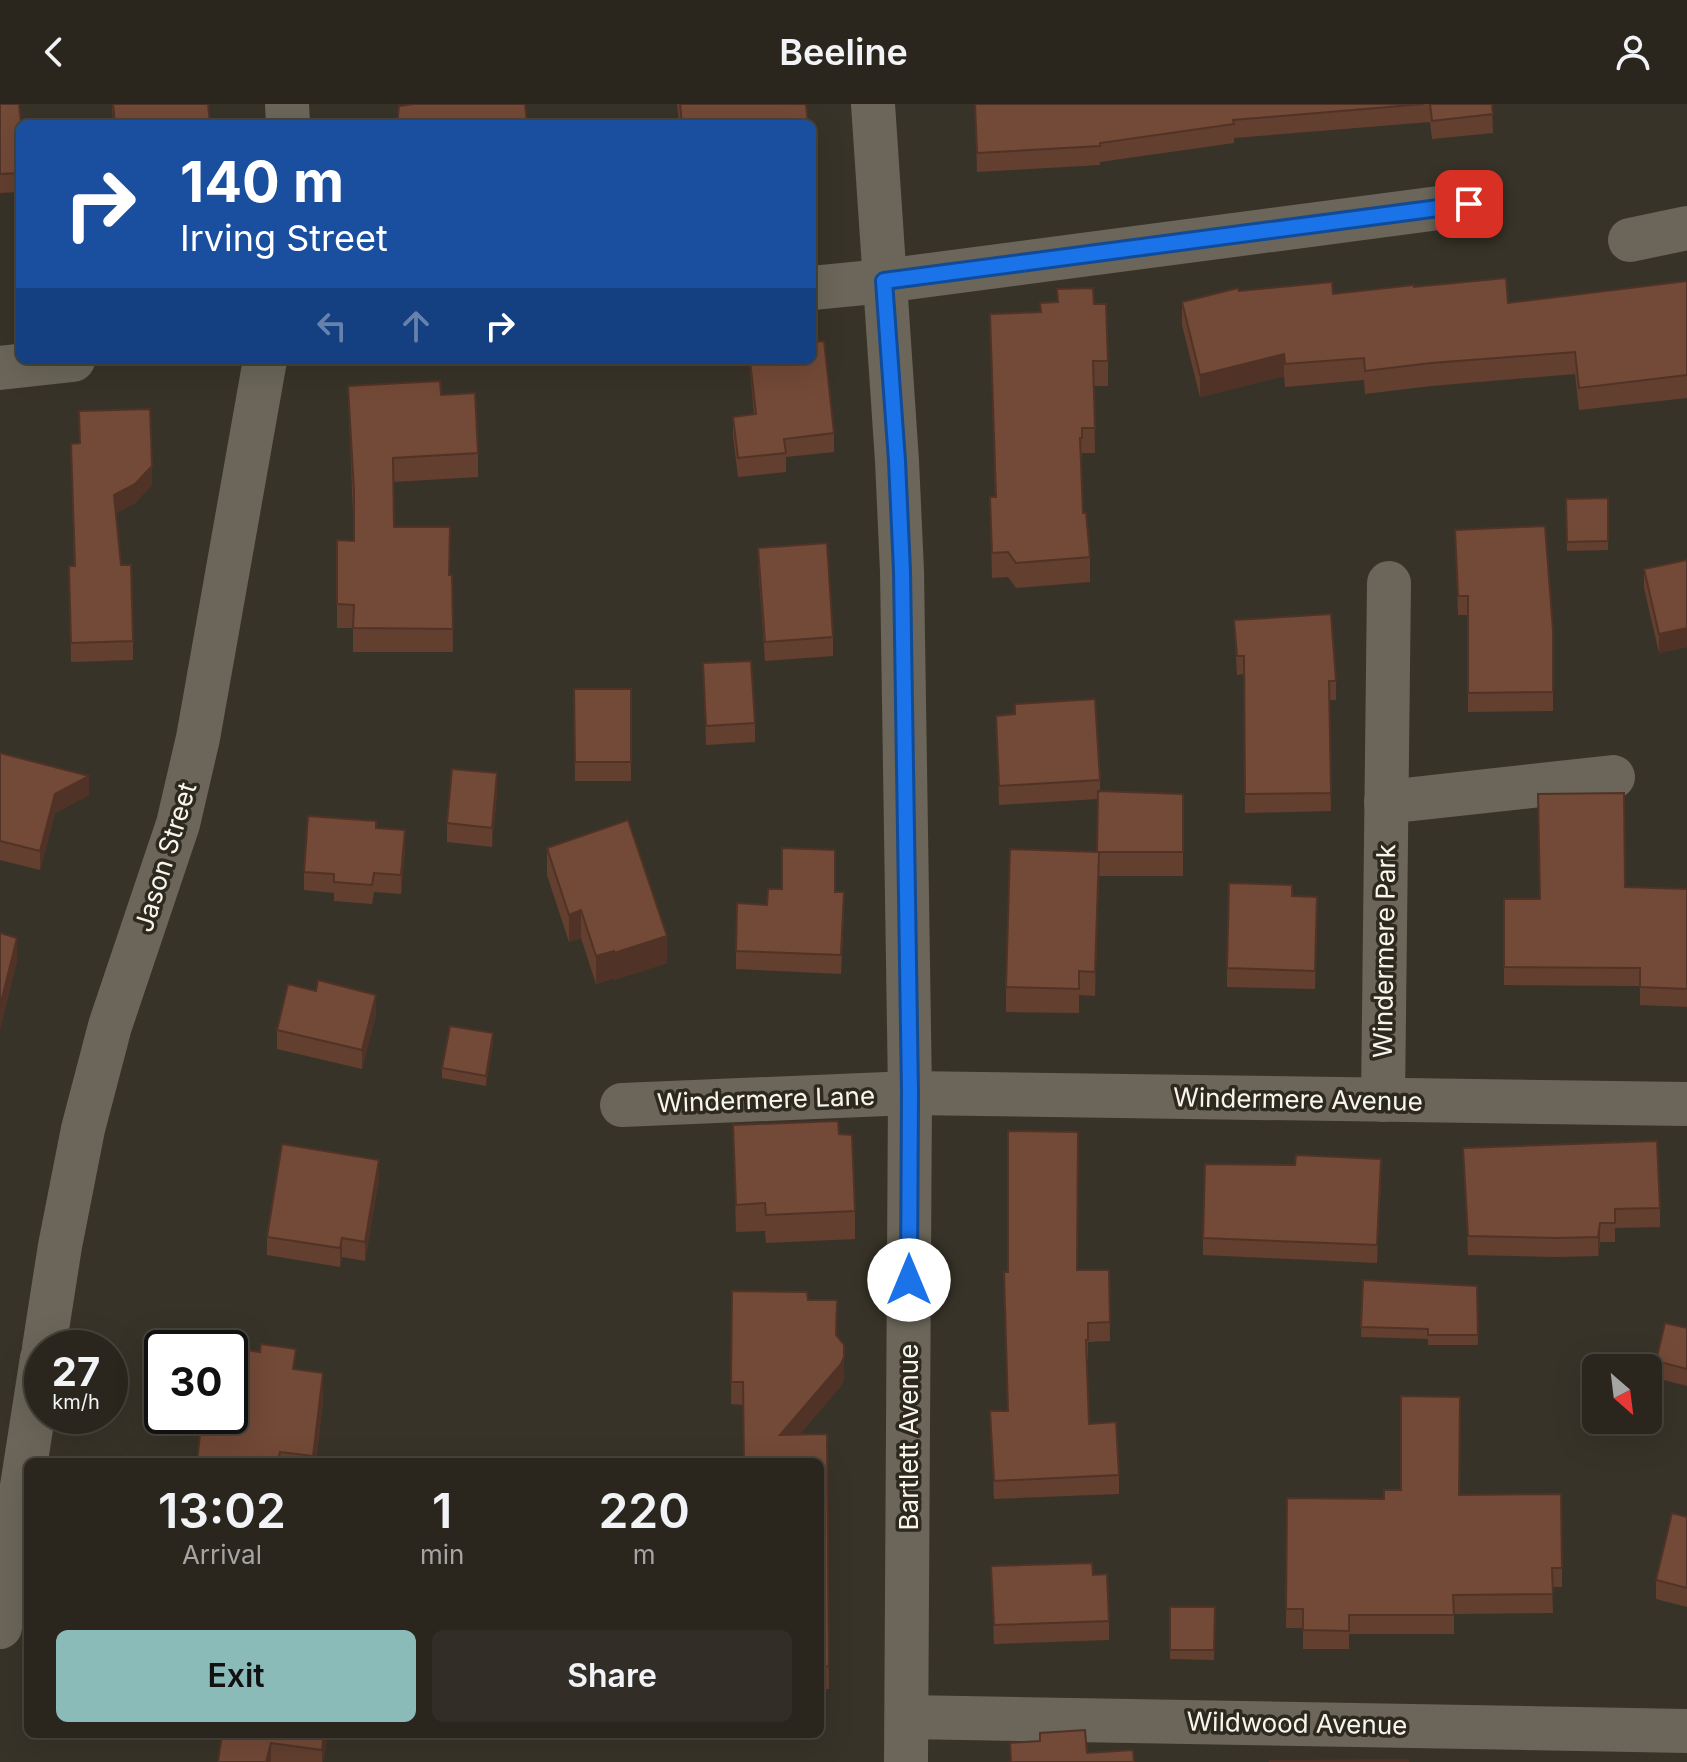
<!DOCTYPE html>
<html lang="en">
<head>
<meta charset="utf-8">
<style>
  body { margin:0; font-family:Inter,sans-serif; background:#322e27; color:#f1f3f6; height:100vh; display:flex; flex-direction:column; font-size:30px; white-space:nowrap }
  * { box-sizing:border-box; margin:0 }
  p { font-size:26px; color:#a5a5a4 }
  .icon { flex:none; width:44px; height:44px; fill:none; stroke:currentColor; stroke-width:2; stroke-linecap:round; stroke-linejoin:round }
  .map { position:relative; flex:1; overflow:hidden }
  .sheet { position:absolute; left:24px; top:1354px; width:800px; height:280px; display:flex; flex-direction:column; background:#2a261e; border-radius:12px; box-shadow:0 8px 32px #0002,0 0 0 2px #46433c }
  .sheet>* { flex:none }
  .banner { position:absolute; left:16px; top:16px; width:800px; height:244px; border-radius:12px; box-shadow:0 8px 32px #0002,0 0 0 2px #46433c; background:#1a4fa0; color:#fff; overflow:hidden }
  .needle { width:52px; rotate:152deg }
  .tools { position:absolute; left:1582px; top:1250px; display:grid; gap:16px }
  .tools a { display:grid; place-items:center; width:80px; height:80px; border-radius:12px; background:#2a261e; box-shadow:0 8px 32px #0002,0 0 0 2px #46433c; font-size:40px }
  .speed { position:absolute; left:24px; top:1226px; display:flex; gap:16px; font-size:40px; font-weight:700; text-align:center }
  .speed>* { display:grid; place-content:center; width:104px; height:104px; border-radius:50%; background:#2a261e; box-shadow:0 8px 32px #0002,0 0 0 2px #46433c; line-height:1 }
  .speed small { font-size:20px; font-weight:400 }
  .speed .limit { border:4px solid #111; border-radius:12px; background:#fff; color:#111 }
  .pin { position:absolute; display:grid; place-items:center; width:68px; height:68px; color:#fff; margin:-34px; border-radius:16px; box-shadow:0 4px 12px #0006 }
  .me { position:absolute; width:88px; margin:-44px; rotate:0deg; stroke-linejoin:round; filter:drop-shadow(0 0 6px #0008) }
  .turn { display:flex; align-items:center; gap:28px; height:168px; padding:0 32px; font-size:36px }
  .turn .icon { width:104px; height:104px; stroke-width:2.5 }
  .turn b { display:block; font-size:56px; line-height:68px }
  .lanes { display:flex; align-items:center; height:76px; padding:0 32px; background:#0003; justify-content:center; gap:40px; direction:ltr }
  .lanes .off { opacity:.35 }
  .eta { display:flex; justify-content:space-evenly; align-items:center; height:136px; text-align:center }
  .eta b { font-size:48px; font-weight:600; line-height:56px }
  .cta { display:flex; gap:16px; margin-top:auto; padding:16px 32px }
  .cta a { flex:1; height:92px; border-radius:12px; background:#8bbbb9; color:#111; font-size:32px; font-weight:600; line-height:92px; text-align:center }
  .cta a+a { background:#322e27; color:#f1f3f6 }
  header { display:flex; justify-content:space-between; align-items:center; height:104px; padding:0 32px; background:#2a261e; font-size:36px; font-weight:600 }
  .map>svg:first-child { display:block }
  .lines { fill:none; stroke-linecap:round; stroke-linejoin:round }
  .minor { stroke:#6b6659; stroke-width:44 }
  .wall { fill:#633f2f }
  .shaded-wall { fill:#503326 }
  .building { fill:#734937; stroke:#503326; stroke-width:2 }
  .route-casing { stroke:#114b97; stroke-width:20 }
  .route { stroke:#1a73e8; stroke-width:14 }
  .labels { text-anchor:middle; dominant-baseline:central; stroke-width:7; stroke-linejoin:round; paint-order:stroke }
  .street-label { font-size:26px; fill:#f8f5ed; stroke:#2d291e }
</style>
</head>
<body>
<header><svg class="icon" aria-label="back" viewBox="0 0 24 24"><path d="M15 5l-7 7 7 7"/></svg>Beeline<svg class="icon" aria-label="person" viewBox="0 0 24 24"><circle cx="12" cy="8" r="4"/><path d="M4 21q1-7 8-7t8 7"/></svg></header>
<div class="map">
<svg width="1687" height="1658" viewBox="0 0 1687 1658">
  <rect width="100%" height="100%" fill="#383328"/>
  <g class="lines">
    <g class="minor">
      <path d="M287 0 288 20"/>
      <path d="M873 0 897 357 902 467 910 989 906 1658"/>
      <path d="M1630 136 1687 124"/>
      <path d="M812 184 884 177 1469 100"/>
      <path d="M0 264 73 256"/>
      <path d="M1386 698 1613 673"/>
      <path d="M1383 996 1389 479"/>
      <path d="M622 1001 910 989 1687 1000"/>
      <path d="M44 1244 60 1142 83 1025 110 922 178 720 198 634 265 256"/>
      <path d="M0 1523 42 1254"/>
      <path d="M907 1613 1687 1627"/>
    </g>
  </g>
  <g class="wall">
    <path d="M0 0 20 20V88L0 89Z"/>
    <path d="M112 0H208L210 20H113Z"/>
    <path d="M677 0H806L808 20H679Z"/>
    <path d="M975 0H1492L1493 29 1432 35 1430 18 1234 34V39L1100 58V61L977 68Z"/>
    <path d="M1687 177V294L1579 306 1575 270 1431 282 1365 290 1364 276 1285 283 1284 272 1200 293 1182 221V198L1239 187 1333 190 1414 183 1508 199Z"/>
    <path d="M1094 200 1108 257V282H1094L1095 349H1082V358H1081L1083 409 1090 453V478L1016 484 1008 473 992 474 990 393H995L990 210 1040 208Z"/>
    <path d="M749 256H812L834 329V348L786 353V368L738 373 733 332V313L754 310Z"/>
    <path d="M348 282 441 291 478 349V373L393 378 394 423 450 471H452L453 548H353V524H337V436L354 437Z"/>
    <path d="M71 340 152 381 135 399 116 409 121 461 133 537V556L71 558 69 462H74Z"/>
    <path d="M1608 394V446L1567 447 1566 395Z"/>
    <path d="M1455 426 1553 526V607L1468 608V511H1458Z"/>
    <path d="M758 444 833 533V552L765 557 758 462Z"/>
    <path d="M1687 456V543L1659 549 1644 484V465Z"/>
    <path d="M1234 516 1336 577V596H1329L1331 707 1245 709 1244 570 1237 571Z"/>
    <path d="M703 559 755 619V638L706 641Z"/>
    <path d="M574 585H631V677H575Z"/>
    <path d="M996 612 1100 676V687L1183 690V772H1099L1095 892 1079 891V909L1006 908V883L1097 748 1098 695 999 701Z"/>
    <path d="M0 649 89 691 55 709 40 766 0 756Z"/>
    <path d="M497 688 492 743 447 738V719Z"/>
    <path d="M376 724 405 745 401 790 374 788 372 800 334 797V789L304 786V768Z"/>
    <path d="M547 744 667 859 614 876V874L596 880 581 834 569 838 547 771Z"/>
    <path d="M1625 783 1687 785V903L1640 901V882L1504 881V795H1540Z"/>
    <path d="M835 788 844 807 841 870 736 865V847L767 801Z"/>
    <path d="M1292 792 1317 811 1315 885 1227 883V864Z"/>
    <path d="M376 910 362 965 277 945V926Z"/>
    <path d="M493 938 486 982 442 974V964Z"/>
    <path d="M733 1021 839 1030 855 1107V1135L766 1139 765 1127 736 1128Z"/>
    <path d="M1463 1044 1660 1104V1123L1615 1124V1138H1600L1598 1152 1556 1153 1468 1151Z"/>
    <path d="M1295 1061 1381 1072 1377 1159 1203 1151V1134Z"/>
    <path d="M379 1074 365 1157 342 1153 340 1163 267 1151V1133Z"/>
    <path d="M1077 1166H1109L1110 1237 1088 1238V1255H1087L1089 1320 1119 1371V1390L994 1395 990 1307H1007Z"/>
    <path d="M1363 1176 1477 1182 1478 1241H1428V1235L1361 1233Z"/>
    <path d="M732 1187 808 1196 837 1231 844 1275 841 1282 799 1331 827 1330 829 1585H820V1358L743 1301 731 1300Z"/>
    <path d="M1687 1224V1282L1656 1274V1257Z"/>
    <path d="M296 1265 323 1296 316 1358H197Z"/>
    <path d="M1459 1391 1562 1464V1483H1552L1553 1509 1454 1510V1530H1349V1545H1303V1524H1286L1287 1394 1384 1395Z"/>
    <path d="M1687 1413V1503L1656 1495V1476Z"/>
    <path d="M991 1462 1093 1471 1109 1517V1536L994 1540Z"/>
    <path d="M1170 1503H1215L1214 1556 1170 1555Z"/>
    <path d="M222 1630H328L323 1658H218Z"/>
  </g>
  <g class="shaded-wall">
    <path d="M1284 250V272L1200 293V271Z"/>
    <path d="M152 362V381L135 399 114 410V391Z"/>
    <path d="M1687 524V543L1659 549V530Z"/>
    <path d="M497 669V688L492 743V724Z"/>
    <path d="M89 672V691L55 709 40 766V747L55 690Z"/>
    <path d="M405 726V745L401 790V771Z"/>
    <path d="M1099 748V772L1095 892V868Z"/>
    <path d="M581 806V834L569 838V811Z"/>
    <path d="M667 832V859L614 876V849Z"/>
    <path d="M17 834V858L0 927V902Z"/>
    <path d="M614 847V874L596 880V852Z"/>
    <path d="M376 891V910L362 965V946Z"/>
    <path d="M493 929V938L486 982V972Z"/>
    <path d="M1381 1055V1072L1377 1159V1141Z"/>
    <path d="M379 1056V1074L365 1157V1138Z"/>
    <path d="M1600 1119V1138L1598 1152V1133Z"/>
    <path d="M342 1134V1153L340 1163V1144Z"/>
    <path d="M844 1253V1275L841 1282 780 1353V1331Z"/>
    <path d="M323 1269V1296L316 1358H313Z"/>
    <path d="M324 1630H328L323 1658H322V1646Z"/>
    <path d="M271 1639V1658H266Z"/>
  </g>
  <g class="building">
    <path d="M0 0H19L21 20H20V69L0 70Z"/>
    <path d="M113 0H208L210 20H115Z"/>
    <path d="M414 0H525L527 20H397L399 2Z"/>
    <path d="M680 0H806L808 20H682Z"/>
    <path d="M975 0H1424L1233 16 1234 20 1100 39V42L977 49Z"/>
    <path d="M1430 0H1492L1493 10 1432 17Z"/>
    <path d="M1506 174 1508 199 1687 177V271L1579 284 1575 248 1431 259 1365 267 1364 254 1285 260 1284 250 1200 271 1182 198 1238 184 1239 187 1332 178 1333 190 1414 181V183Z"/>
    <path d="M1093 184 1094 200H1106L1108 257H1093L1095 324H1082V334H1080L1083 409H1086L1090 453 1016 459 1008 448 992 449 990 393H996L990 210 1041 208 1040 199 1058 198 1057 185Z"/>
    <path d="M824 237 834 329 784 335 786 349 738 354 733 313 756 310 750 256H812V238Z"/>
    <path d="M440 277 441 291 475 289 478 349 393 354 394 423H450L449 471H452L453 525 353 524 354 501 337 500V436L354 437V387L348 282Z"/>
    <path d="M150 305 152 362 135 380 114 391 121 461H131L133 537 71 539 69 462H75L71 340 80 339 79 307Z"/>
    <path d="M1608 394V437L1567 438 1566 395Z"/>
    <path d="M1545 422 1553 526V588L1468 589V492H1458L1455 426Z"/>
    <path d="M827 439 833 533 765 538 758 444Z"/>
    <path d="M1687 456V524L1659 530 1644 465Z"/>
    <path d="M1331 510 1336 577H1329L1331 689 1245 690 1244 552H1237L1234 516Z"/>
    <path d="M751 557 755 619 706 622 703 559Z"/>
    <path d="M574 585H631V658H575Z"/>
    <path d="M1095 595 1100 676 999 682 996 612 1015 610V600Z"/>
    <path d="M0 649 89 672 55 690 40 747 0 737Z"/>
    <path d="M452 665 497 669 492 724 447 719Z"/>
    <path d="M1098 687 1183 690V748H1099L1095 868 1079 867V885L1006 883 1010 745 1097 748Z"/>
    <path d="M1624 689 1625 783 1687 785V885L1640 883V864L1504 863V795H1540L1538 690Z"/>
    <path d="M308 712 376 717V724L405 726 401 771 374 769 372 781 334 778V770L304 768Z"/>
    <path d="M628 716 667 832 614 849V847L596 852 581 806 569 811 547 744Z"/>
    <path d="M782 744 835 746V788H844L841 851 736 847 737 799 767 801 768 785H782Z"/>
    <path d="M1229 779 1292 781V792L1317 793 1315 867 1227 864Z"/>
    <path d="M0 829 17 834 0 902Z"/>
    <path d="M318 876 376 891 362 946 277 926 288 880 316 887Z"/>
    <path d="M450 922 493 929 486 972 442 964Z"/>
    <path d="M838 1017 839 1030 852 1031 855 1107 766 1111 765 1099 736 1101 733 1021Z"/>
    <path d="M1008 1027 1078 1028 1077 1166H1109L1110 1218 1088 1219V1236H1086L1089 1320 1116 1318 1119 1371 994 1377 990 1307H1008L1004 1168H1008Z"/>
    <path d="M1657 1037 1660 1104 1615 1105V1119H1600L1598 1133 1556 1134 1468 1132 1463 1044Z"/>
    <path d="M282 1040 379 1056 365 1138 342 1134 340 1144 267 1133Z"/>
    <path d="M1296 1051 1381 1055 1377 1141 1203 1134 1205 1060 1295 1061Z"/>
    <path d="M1363 1176 1477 1182 1478 1231H1428V1225L1361 1223Z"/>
    <path d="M732 1187 807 1188 808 1196H837L836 1231 844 1241V1253L841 1260 780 1331 827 1330 829 1562 820 1563V1358H744L743 1278H731Z"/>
    <path d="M1665 1219 1687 1224V1265L1656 1257Z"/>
    <path d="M261 1240 296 1245 293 1265 323 1269 313 1352 280 1348 278 1358H257L240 1356 239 1358H197L202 1312H230V1244H221L224 1243 260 1248Z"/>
    <path d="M1401 1292 1460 1293 1459 1391 1561 1390 1562 1464H1552L1553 1490 1453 1491 1454 1511H1349V1527L1303 1526V1505H1286L1287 1394 1384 1395V1386H1401Z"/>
    <path d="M1672 1409 1687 1413V1484L1656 1476Z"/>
    <path d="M1092 1459 1093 1471 1107 1470 1109 1517 994 1521 991 1462Z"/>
    <path d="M1170 1503H1215L1214 1546H1170Z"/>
    <path d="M1085 1626 1087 1649 1133 1646 1134 1658H1011L1010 1639 1040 1637V1629Z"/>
    <path d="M222 1630H324L322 1646 271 1639 266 1658H218Z"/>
    <path d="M1408 1656V1658H1270V1657Z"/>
  </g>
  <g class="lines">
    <defs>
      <path id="route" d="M909 1176 910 989 902 467 897 357 884 177 1469 100"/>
    </defs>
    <use href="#route" class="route-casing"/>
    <use href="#route" class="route"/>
  </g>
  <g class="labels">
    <g class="street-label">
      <text transform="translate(165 753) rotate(-73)">Jason Street</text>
      <text transform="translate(1384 847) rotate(-89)">Windermere Park</text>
      <text transform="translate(766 995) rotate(-2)">Windermere Lane</text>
      <text transform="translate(1298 995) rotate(1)">Windermere Avenue</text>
      <text transform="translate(908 1333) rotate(-90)">Bartlett Avenue</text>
      <text transform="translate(1297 1619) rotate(1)">Wildwood Avenue</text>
    </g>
  </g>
</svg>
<div class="tools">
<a><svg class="needle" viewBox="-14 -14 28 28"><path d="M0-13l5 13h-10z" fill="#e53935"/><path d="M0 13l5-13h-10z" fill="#a5a5a4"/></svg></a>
</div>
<div class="speed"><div>27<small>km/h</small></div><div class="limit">30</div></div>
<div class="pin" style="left:1469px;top:100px;background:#d93025"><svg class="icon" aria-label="arrive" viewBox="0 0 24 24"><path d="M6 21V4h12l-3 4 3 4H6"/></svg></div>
<svg class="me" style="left:909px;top:1176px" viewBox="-20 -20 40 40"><circle r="19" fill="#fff"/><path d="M0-13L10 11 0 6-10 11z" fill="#1a73e8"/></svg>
<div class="banner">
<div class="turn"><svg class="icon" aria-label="right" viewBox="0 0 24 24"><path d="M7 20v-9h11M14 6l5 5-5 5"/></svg><div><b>140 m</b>Irving Street</div></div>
<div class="lanes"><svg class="icon off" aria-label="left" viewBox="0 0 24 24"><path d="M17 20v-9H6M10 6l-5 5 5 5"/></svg><svg class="icon off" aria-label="ahead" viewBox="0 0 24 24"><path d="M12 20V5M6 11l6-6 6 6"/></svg><svg class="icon" aria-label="right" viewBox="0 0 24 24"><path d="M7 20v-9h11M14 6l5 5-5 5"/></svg></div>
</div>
<section class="sheet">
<div class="eta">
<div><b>13:02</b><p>Arrival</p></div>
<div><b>1</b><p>min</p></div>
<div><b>220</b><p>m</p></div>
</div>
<div class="cta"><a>Exit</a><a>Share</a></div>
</section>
</div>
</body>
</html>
